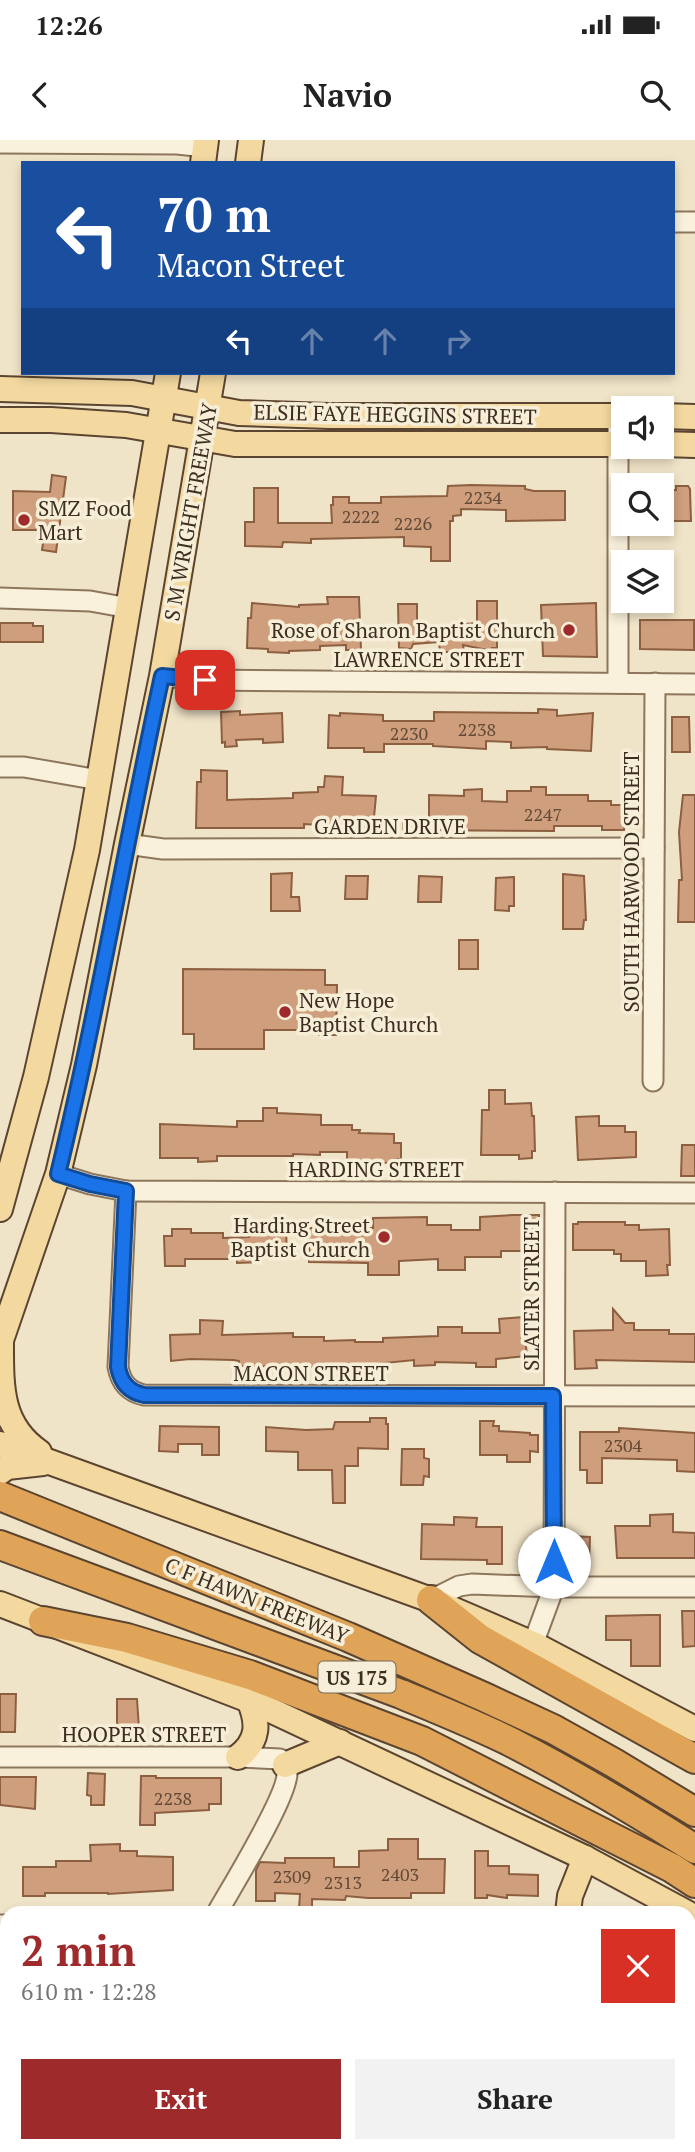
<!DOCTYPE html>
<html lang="en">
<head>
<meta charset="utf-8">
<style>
  body { margin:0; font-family:"PT Serif",serif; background:#f2f2f2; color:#222; height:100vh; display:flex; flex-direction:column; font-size:26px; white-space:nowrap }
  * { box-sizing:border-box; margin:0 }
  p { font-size:23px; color:#767676 }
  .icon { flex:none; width:38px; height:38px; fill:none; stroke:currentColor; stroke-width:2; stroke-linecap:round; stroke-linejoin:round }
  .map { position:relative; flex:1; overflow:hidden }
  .drawer { position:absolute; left:0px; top:1766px; width:696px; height:247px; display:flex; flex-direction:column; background:#fff; border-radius:21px 21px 0 0; box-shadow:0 4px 10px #0003 }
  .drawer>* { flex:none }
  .guide { position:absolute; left:21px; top:21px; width:654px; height:214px; border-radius:0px; box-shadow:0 4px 10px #0003; background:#1a4fa0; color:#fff; overflow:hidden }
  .controls { position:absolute; left:611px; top:256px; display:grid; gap:14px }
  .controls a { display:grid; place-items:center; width:63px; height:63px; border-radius:0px; background:#fff; box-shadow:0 4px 10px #0003; font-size:35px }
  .pin { position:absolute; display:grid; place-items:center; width:60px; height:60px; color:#fff; margin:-30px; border-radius:14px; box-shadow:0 4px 10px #0006 }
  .me { position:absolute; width:77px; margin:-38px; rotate:0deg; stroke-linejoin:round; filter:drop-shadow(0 0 5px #0008) }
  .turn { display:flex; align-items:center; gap:24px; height:147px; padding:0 21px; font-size:32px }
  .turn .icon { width:91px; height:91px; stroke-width:2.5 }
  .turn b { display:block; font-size:49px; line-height:60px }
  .lanes { display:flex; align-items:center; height:66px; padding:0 21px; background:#0003; justify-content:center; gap:35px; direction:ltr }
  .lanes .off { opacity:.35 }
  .round { display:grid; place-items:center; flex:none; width:74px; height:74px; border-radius:0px; background:#f2f2f2 }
  .head { display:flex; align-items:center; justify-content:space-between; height:119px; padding:0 21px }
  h1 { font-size:42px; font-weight:700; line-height:52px; color:#9e2a2b }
  .cta { display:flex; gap:14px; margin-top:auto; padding:14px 21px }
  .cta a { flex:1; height:80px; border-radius:0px; background:#9e2a2b; color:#fff; font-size:28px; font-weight:700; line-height:80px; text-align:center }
  .cta a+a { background:#f2f2f2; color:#222 }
  .status { display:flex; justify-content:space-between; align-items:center; height:49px; padding:0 35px; background:#fff; direction:ltr }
  .status svg { height:19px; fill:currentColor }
  header { display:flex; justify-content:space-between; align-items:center; height:91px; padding:0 21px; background:#fff; font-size:32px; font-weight:700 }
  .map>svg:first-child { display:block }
  .building { fill:#cf9f7d; stroke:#8d5f41; stroke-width:2 }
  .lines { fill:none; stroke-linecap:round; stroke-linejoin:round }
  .minor-casing { stroke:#8d765c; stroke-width:23 }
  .major-casing { stroke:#5b4430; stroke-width:28 }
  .highway-casing { stroke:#5b4430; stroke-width:32 }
  .minor { stroke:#faf1dc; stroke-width:19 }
  .major { stroke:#f3d9a0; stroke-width:24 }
  .highway { stroke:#e0a458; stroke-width:28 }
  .route-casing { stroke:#114b97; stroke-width:18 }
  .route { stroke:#1a73e8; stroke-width:12 }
  .poi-dot { fill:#9e2a2b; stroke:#f7eed8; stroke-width:2.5 }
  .labels { text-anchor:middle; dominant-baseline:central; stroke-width:7; stroke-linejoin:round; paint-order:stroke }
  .number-label { font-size:18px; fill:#624a37 }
  .shield { fill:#f7eed8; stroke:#756857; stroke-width:2 }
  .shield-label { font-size:19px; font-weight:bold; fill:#3d2e20 }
  .street-label { font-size:21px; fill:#3d2e20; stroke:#f7eed8 }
  .poi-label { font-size:21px; fill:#3d2e20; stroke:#f7eed8; text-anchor:start }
</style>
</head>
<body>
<div class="status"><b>12:26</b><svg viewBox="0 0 49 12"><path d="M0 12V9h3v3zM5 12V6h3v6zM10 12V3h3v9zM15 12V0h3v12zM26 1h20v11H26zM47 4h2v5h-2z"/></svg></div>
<header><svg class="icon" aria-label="back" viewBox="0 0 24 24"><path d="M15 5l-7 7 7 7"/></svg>Navio<svg class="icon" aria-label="search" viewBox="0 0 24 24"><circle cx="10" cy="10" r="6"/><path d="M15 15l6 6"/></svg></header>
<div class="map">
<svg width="695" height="2012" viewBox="0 0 695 2012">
  <rect width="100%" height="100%" fill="#f0e4c8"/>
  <g class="building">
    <path d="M52 335 66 337 56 412 42 410 45 390H13V351L50 352Z"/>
    <path d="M471 345 525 346V349L534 351H565V380L506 381V370L461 369V375L453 376V381H450V421H431V407L404 406V397L311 399V403L283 402 282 407 245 406V382H254V348H278V383H332L331 365H333V357H349V363H381V357L447 356 448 346Z"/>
    <path d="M676 346H688L690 349 691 381H672V350H676Z"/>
    <path d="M327 457H359L361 510H346V505L320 506V510L289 511V513L268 512V509L247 508 248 478H251L252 463 299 467V465L328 464Z"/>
    <path d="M477 461H497V508H492V511L463 505 464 512H440L439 502 413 504 411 509 399 508 398 464H417V488L477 483Z"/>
    <path d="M596 463 597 517 543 516 541 465Z"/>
    <path d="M640 480H694V510L640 509Z"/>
    <path d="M0 483H33V486H43V502H0Z"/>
    <path d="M538 569 557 570V576L593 573 591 611 547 609V607L511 608V602L486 601V609L433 606V604H384V612H364V608H328L329 575 340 576V573L383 575V581H434V572L538 573Z"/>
    <path d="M240 571V575L282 573 283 602 263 603V599L236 600 237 606 225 607V602L222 603 221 572Z"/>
    <path d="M672 577H689L690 612H672Z"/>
    <path d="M201 630 227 631V660L293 658V653L318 652V647H324L325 636 343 637 342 655 376 656 373 688 304 684V688H196L197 642H201Z"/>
    <path d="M531 647H546V655H588V661H611V665H624V690H602V686H554V691L403 690V679H429V655L464 656V650L482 649V661L507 662V651H531Z"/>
    <path d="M683 655H695V782H678L679 740H682L679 692Z"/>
    <path d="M292 733 291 757H299L300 771H271V734Z"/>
    <path d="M563 734 584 736 586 780H584L583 789H563Z"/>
    <path d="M346 736H368L367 759H345Z"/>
    <path d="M419 736 442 737 441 762H418Z"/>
    <path d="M514 737V766H509V771L495 770 496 738Z"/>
    <rect x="459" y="800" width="19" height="29"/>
    <path d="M183 829 325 830V845H337L336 895H319V890H264V909H194V894H183Z"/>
    <path d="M489 950H505V964L531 963 532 976H534L535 1011H532V1018L519 1019V1015H481L482 970H489Z"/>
    <path d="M263 968H277V973L321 975V985H352V990H360L359 993 394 994V1003H401V1019H394V1023L347 1022V1012H320V1015L293 1014V1016H217V1021L198 1022V1018H160V984L237 987V981H263Z"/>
    <path d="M599 976V986H625V992H636V1017L578 1020 576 977Z"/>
    <path d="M682 1005H695V1036H681Z"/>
    <path d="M513 1075H539V1111H501V1117H465V1130H438V1119L399 1121V1135H368V1123L309 1122V1088H373V1078L427 1077V1085H451V1090H480V1077Z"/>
    <path d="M578 1082H625V1085H639V1090L669 1089 670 1125H667L668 1135 646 1136V1121H621V1114H614V1110H573V1084H578Z"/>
    <path d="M172 1089H191V1093H223V1098L249 1097V1092L286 1090 287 1116 262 1117V1122L237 1123V1119H185V1126H165L164 1096H172Z"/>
    <path d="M613 1169 625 1183H634V1190H669V1194H695V1222L596 1220 597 1228 575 1229 574 1191 613 1190Z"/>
    <path d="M523 1177 527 1216 496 1219V1227H476V1223L435 1222V1225L414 1226V1220L345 1227 239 1226V1221L234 1220 190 1219 171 1221 170 1195 200 1194V1180L223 1181 222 1195 293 1193V1197H324V1201L355 1200V1202H383V1198L438 1196V1187H462V1193H500L499 1179Z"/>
    <path d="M370 1278H386V1284H388V1309L358 1308V1326H345V1363H333L332 1330H298V1312L266 1311V1287L306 1290 333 1289 335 1282H370Z"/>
    <path d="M480 1281H494L493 1286H499V1291L530 1293V1295H538V1312L530 1311V1322H507V1315H480Z"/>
    <path d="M160 1286 219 1287V1315H202V1304H178V1312L159 1311Z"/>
    <path d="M619 1288 695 1293V1332L677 1331V1320L602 1318V1343H587V1330H580V1292H619Z"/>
    <path d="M402 1309H424V1318L429 1319V1337L424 1336 423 1345H401Z"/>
    <path d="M673 1374V1392L695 1393V1418H617L615 1386H650V1375Z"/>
    <path d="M454 1377 477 1378 476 1387H502V1424H487V1420L421 1419 422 1384 454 1385Z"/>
    <path d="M569 1396 590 1397 589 1423 568 1422Z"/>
    <path d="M682 1471H695V1506L683 1507Z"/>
    <path d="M649 1475H660V1526H631V1500H606V1476Z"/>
    <path d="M0 1554H16L15 1592H0Z"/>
    <path d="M117 1559H137L139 1589H117Z"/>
    <path d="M88 1633 105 1634 104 1665H91V1656L87 1655Z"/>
    <path d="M141 1636H156V1638H221V1664H209V1670L155 1673V1685H140Z"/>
    <path d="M0 1637H36L35 1669 0 1665Z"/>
    <path d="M388 1699H418V1719H445L444 1753H411V1758H368L346 1756 345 1760 312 1759V1769H299L300 1754 275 1753V1761H256V1730L260 1722 285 1723V1718H334V1727H359V1711L388 1710Z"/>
    <path d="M120 1704V1711H137V1716L173 1717V1750L108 1754V1753H45V1756H23V1727H56V1721H91L90 1705Z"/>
    <path d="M475 1711H488V1726H509V1734L538 1735V1756L507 1755V1758L487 1755V1758H475Z"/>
  </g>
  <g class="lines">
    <defs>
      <g id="minor">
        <path d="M0 3 177 4 206 7"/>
        <path d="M674 82H695"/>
        <path d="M0 458 90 461 129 468"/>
        <path d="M162 536 205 540 695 544"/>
        <path d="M618 543V276"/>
        <path d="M0 627H24L99 640"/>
        <path d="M127 704 163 709 654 708"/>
        <path d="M653 941 655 543"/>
        <path d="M58 1034 90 1044 126 1051 695 1053"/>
        <path d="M126 1051 118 1227C121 1243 129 1252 144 1255L695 1256"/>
        <path d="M431 1460 459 1446 472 1444 554 1447H695"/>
        <path d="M533 1504 554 1447 555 1052"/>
        <path d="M0 1617H238L280 1619C284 1623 287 1627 287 1633 288 1656 231 1748 217 1773"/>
        <path d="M0 1785H7"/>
        <path d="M690 1930H695"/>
        <path d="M0 1934H7"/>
        <path d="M173 2006V2012"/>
        <path d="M339 2006V2012"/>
        <path d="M672 2006 673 2012"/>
      </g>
      <g id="major">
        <path d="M203 23 206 0"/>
        <path d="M248 23 251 0"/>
        <path d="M0 249 132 253 239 273 329 276H623"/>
        <path d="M662 276 695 277"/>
        <path d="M0 280H51L126 285 235 304H623"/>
        <path d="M662 304 695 305"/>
        <path d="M0 1069 36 937 87 710 168 233"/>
        <path d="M1 1202C1 1248 0 1285 39 1312"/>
        <path d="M0 1203 58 1034 84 925 127 704 162 536 213 233"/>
        <path d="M0 1304 431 1460 533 1504 695 1589"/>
        <path d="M0 1332 7 1327 43 1323"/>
        <path d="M0 1464 249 1560 585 1718 687 1773"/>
        <path d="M238 1617C259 1601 259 1583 249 1560"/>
        <path d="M285 1625 340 1602"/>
        <path d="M568 1773 570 1756 585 1718"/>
      </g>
      <g id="highway">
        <path d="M0 1356 348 1497 484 1557 553 1589 614 1623 695 1672"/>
        <path d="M0 1405 401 1554C437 1569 474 1584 509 1601 573 1634 635 1671 695 1709"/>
        <path d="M431 1460 480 1499 695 1619"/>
        <path d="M43 1481 127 1498 250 1535 422 1601 672 1728 695 1743"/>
      </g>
    </defs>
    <use href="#minor" class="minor-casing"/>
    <use href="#major" class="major-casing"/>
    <use href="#highway" class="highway-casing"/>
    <use href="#minor" class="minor"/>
    <use href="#major" class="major"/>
    <use href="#highway" class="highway"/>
  </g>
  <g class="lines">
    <defs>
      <path id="route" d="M205 540 162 536C126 702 98 869 58 1034L90 1044 126 1051 118 1227C121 1243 129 1252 144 1255L553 1256 554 1422"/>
    </defs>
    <use href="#route" class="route-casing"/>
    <use href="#route" class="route"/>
  </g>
  <g class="poi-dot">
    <circle cx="24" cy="380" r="7"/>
    <circle cx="569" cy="490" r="7"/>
    <circle cx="285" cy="872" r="7"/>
    <circle cx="384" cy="1097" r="7"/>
  </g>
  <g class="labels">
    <g class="number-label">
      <text x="483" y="357">2234</text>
      <text x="361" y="376">2222</text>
      <text x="413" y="383">2226</text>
      <text x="477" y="589">2238</text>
      <text x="409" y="593">2230</text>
      <text x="543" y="674">2247</text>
      <text x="623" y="1305">2304</text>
      <text x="173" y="1658">2238</text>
      <text x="400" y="1734">2403</text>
      <text x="292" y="1736">2309</text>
      <text x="343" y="1742">2313</text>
    </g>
    <rect class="shield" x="318.5" y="1521.5" width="77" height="31" rx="5"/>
    <g class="shield-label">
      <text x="357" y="1537">US 175</text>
    </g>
    <g class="street-label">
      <text transform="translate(395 274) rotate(1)">ELSIE FAYE HEGGINS STREET</text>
      <text transform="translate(190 372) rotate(-80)">S M WRIGHT FREEWAY</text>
      <text x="429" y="519">LAWRENCE STREET</text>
      <text x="390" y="686">GARDEN DRIVE</text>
      <text transform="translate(631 742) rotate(-90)">SOUTH HARWOOD STREET</text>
      <text x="376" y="1029">HARDING STREET</text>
      <text transform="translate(531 1154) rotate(-90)">SLATER STREET</text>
      <text x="311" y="1233">MACON STREET</text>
      <text transform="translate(257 1460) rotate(22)">C F HAWN FREEWAY</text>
      <text x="144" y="1594">HOOPER STREET</text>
    </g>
    <g class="poi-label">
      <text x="38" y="368">SMZ Food<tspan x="38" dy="24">Mart</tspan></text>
      <text x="555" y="490" text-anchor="end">Rose of Sharon Baptist Church</text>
      <text x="299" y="860">New Hope<tspan x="299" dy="24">Baptist Church</tspan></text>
      <text x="370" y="1085" text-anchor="end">Harding Street<tspan x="370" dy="24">Baptist Church</tspan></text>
    </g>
  </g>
</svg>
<div class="controls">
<a><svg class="icon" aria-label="sound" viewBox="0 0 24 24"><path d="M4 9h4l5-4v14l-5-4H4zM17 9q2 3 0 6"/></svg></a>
<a><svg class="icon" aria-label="search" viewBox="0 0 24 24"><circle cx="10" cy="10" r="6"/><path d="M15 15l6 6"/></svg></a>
<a><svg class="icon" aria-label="layers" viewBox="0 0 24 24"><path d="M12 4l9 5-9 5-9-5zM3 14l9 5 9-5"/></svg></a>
</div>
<div class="pin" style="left:205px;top:540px;background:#d93025"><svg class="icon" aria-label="arrive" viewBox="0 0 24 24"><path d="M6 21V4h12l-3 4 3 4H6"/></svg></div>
<svg class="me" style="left:554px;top:1422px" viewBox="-20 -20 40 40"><circle r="19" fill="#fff"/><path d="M0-13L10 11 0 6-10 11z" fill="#1a73e8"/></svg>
<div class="guide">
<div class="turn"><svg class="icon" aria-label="left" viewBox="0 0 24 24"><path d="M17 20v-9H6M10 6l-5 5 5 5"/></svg><div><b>70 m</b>Macon Street</div></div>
<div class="lanes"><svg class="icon" aria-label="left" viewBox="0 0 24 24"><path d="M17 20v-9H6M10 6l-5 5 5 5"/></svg><svg class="icon off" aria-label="ahead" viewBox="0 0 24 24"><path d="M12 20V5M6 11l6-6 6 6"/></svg><svg class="icon off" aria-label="ahead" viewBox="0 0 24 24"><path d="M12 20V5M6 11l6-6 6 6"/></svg><svg class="icon off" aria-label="right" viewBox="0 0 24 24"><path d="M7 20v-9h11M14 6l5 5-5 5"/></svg></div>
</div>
<section class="drawer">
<div class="head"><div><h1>2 min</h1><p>610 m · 12:28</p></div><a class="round" style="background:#d93025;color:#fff"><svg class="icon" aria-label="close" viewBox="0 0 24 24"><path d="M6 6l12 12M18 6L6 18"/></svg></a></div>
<div class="cta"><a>Exit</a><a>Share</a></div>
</section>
</div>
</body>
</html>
